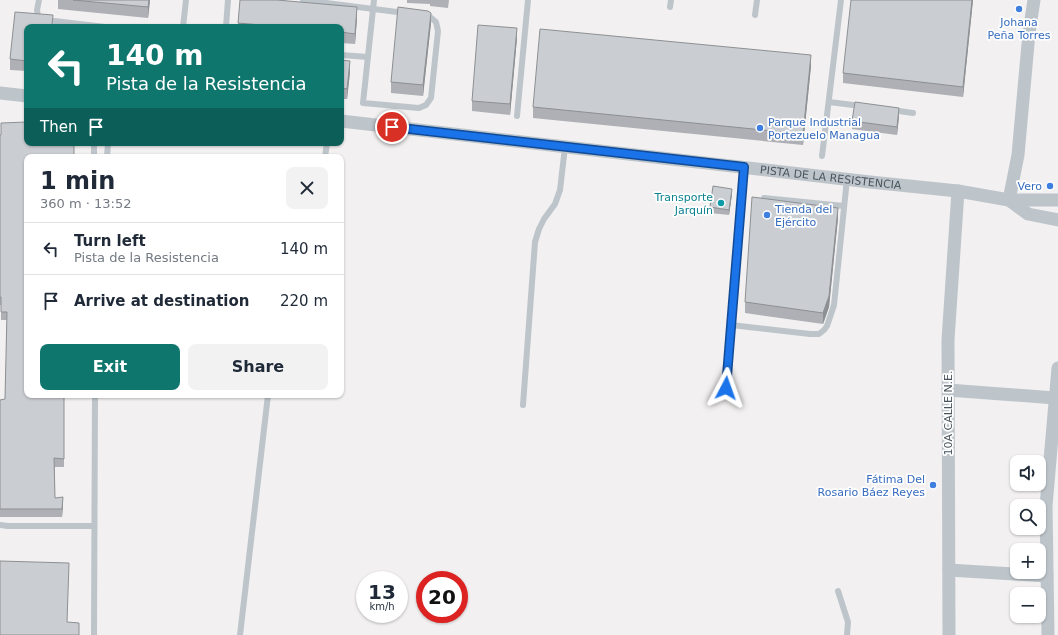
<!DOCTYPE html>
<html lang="en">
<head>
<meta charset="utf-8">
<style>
  body { margin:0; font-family:"DejaVu Sans",sans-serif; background:#f2f2f3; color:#1f2937; height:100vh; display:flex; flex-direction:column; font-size:15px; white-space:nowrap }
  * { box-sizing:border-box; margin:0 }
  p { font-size:13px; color:#747a83 }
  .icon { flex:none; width:22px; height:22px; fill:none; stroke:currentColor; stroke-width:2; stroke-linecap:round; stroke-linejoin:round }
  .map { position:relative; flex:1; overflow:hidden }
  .panel { position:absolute; left:24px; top:154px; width:320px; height:244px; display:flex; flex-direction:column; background:#fff; border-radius:8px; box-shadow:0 1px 3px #0004 }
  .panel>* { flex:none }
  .top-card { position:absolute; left:24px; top:24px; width:320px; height:122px; border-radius:8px; box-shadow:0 1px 3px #0004; background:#0f766e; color:#fff; overflow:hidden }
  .fabs { position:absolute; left:1010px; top:455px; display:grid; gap:8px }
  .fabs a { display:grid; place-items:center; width:36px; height:36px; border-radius:8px; background:#fff; box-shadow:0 1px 3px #0004; font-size:20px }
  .speed { position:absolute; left:356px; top:571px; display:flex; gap:8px; font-size:20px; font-weight:700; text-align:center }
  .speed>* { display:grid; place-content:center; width:52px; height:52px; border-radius:50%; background:#fff; box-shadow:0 1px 3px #0004; line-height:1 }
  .speed small { font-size:10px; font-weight:400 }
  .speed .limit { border:6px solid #d22; background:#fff; color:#111 }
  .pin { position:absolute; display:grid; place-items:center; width:34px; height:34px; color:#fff; margin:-17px; border:2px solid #fff; border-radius:50%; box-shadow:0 1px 4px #0007 }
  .me { position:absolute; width:44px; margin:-22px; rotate:4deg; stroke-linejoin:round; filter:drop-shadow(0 0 3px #0008) }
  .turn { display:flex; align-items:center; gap:14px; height:84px; padding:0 16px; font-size:18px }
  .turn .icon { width:52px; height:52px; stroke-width:2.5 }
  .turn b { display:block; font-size:28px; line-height:34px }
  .then { display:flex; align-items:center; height:38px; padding:0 16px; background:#0003; gap:8px; font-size:15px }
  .round { display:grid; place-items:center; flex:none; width:42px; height:42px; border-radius:8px; background:#f2f2f3 }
  .overview { display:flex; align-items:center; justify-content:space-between; height:68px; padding:0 16px }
  h1 { font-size:24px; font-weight:700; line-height:30px }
  .primary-button { display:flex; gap:8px; margin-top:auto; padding:8px 16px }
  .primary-button a { flex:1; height:46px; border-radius:8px; background:#0f766e; color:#fff; font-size:16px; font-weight:700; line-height:46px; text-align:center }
  .primary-button a+a { background:#f2f2f3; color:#1f2937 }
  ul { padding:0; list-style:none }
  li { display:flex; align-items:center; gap:12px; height:52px; padding:0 16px; border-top:1px solid #e0e1e3 }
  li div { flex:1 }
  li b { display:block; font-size:15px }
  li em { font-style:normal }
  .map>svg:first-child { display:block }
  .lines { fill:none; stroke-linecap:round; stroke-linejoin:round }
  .service { stroke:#bdc5cb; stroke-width:6 }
  .minor { stroke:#bdc5cb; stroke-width:13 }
  .wall { fill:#aeb0b5 }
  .shaded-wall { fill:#8d9093 }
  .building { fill:#cacdd2; stroke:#8d9093 }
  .route-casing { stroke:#114b97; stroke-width:10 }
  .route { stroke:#1a73e8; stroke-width:7 }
  .shop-dot { fill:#3f7fe0; stroke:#fff; stroke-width:1.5 }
  .culture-dot { fill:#0f9aa8; stroke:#fff; stroke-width:1.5 }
  .labels { text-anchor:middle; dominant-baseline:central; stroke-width:3.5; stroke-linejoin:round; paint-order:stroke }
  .shop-label { font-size:11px; fill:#366cbe; stroke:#fff; text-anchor:start }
  .street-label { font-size:11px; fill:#49545c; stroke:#fff }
  .culture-label { font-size:11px; fill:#0d838f; stroke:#fff; text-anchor:end }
</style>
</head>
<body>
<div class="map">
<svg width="1058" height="635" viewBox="0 0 1058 635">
  <rect width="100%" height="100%" fill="#f2f0f0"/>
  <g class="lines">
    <g class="service">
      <path d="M39 0 37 10 38 16 46 20 105 27"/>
      <path d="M303 0 405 13"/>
      <path d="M374 0 363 103 419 108 426 105 431 98 438 31 436 22 430 17 424 16"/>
      <path d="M670 7 671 0"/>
      <path d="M755 15 757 0"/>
      <path d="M183 27 186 0"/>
      <path d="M226 27 228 0"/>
      <path d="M341 55 368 57"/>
      <path d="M829 102 861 106"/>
      <path d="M892 110 913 113"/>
      <path d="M517 116 528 0"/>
      <path d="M822 156 841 0"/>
      <path d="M94 157V143"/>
      <path d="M107 157 108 143"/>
      <path d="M325 157 327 143"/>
      <path d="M764 198 844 206"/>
      <path d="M731 325 810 334H819L824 330 827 326 834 305 847 179"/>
      <path d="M726 388 744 167"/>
      <path d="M523 405 535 242 539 229 544 219 555 204 560 190 565 147"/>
      <path d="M0 525 8 526H94"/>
      <path d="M838 591 848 622 847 635"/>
      <path d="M94 635 95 395"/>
      <path d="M240 635 268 395"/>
    </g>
    <g class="minor">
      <path d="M0 93 27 96"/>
      <path id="s1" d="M341 121 870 182 958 191 1009 200H1058"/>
      <path d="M1009 200 1018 155 1029 33 1034 0"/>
      <path d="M1009 200 1028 214 1058 220"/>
      <path d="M948 390 1055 398"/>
      <path d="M949 570 1047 576"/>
      <path d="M949 635 948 340 958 191"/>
      <path d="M1048 635 1046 506 1058 368"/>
    </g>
  </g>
  <g class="wall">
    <path d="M58 0H150L148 18 58 9Z"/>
    <path d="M407 0H449L448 8 430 6V4L407 3Z"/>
    <path d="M973 0 963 97 843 83V73Z"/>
    <path d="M357 18 355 44 341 43V27H238V23Z"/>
    <path d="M431 23 423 96 391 93V82Z"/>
    <path d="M27 27V71L10 70V59Z"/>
    <path d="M517 38 510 115 472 111V101Z"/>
    <path d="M341 60 350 72 347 99H341Z"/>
    <path d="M811 66 803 145 533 118V107Z"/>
    <path d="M899 116 897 135 852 129V121Z"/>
    <path d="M0 135 27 157V395H64V467H55V498L63 505 62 517H0V400L5 399 7 320H1V305H0Z"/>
    <path d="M732 194 729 215 710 213V207Z"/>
    <path d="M838 218 829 307 823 324 745 313V302Z"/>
  </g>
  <g class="shaded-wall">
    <path d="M149 0H150L148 18V7Z"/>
    <path d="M972 0H973L963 97V87Z"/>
    <path d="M357 7V18L355 44V34Z"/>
    <path d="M431 13V23L423 96V85Z"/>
    <path d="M517 28V38L510 115V104Z"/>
    <path d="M811 55V66L803 145V134Z"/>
    <path d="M350 61V72L347 99V89Z"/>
    <path d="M899 108V116L897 135V127Z"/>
    <path d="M732 189V194L729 215V210Z"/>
    <path d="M838 208V218L829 307 823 324V313Z"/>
    <path d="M63 497V505L62 517V509Z"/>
  </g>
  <g class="building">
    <path d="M73 0H149L148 7Z"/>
    <path d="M240 0H277L357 7 355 34 341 32V27H283L238 23Z"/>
    <path d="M851 0H972L963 87 843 73Z"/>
    <path d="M398 7 428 11 431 13 423 85 391 82Z"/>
    <path d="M15 12 53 15 52 25 68 27H27V61L10 59Z"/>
    <path d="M478 25 517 28 510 104 472 101Z"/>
    <path d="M540 29 811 55 803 134 533 107Z"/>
    <path d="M341 60 350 61 347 89 341 88Z"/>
    <path d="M855 102 899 108 897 127 852 121Z"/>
    <path d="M27 122V143H74V157H27V395H64V459L54 458 55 498 63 497 62 509H0V400L5 399 7 312H1V297H0V135H1V123Z"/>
    <path d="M713 186 732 189 729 210 710 207Z"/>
    <path d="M752 197 838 208 829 296 823 313 745 302Z"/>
    <path d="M0 561 69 563 67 622 79 623V635H0Z"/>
  </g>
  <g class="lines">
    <defs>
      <path id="route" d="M392 127 744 167 726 388"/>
    </defs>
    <use href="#route" class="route-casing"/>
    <use href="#route" class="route"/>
  </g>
  <g class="shop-dot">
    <circle cx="1019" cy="9" r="4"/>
    <circle cx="760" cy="128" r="4"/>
    <circle cx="1050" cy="186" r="4"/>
    <circle cx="767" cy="215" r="4"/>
    <circle cx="933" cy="485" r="4"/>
  </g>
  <circle class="culture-dot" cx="721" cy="203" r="4"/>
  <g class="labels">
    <g class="shop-label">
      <text x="1019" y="22" text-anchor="middle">Johana<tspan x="1019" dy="13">Peña Torres</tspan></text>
      <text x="768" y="122">Parque Industrial<tspan x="768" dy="13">Portezuelo Managua</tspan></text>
      <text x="1042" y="186" text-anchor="end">Vero</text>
      <text x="775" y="209">Tienda del<tspan x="775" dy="13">Ejército</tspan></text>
      <text x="925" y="479" text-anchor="end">Fátima Del<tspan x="925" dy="13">Rosario Báez Reyes</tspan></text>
    </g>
    <g class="street-label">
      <text stroke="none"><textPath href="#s1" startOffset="493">PISTA DE LA RESISTENCIA</textPath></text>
      <text transform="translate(948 413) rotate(-90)">10A CALLE N.E.</text>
    </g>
    <g class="culture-label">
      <text x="713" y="197">Transporte<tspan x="713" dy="13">Jarquín</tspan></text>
    </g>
  </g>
</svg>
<div class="fabs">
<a><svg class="icon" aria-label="sound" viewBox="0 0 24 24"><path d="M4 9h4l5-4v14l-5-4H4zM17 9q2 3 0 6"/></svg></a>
<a><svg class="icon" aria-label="search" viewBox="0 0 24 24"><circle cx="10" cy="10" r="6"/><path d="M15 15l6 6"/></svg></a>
<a>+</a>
<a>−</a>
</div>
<div class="speed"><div>13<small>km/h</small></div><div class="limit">20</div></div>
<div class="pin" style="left:392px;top:127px;background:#d93025"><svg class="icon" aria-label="arrive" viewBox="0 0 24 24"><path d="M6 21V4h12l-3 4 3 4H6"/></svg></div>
<svg class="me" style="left:726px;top:388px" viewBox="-20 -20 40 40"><path d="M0-17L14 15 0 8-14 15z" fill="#1a73e8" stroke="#fff" stroke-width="4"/></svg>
<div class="top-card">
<div class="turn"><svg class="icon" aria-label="left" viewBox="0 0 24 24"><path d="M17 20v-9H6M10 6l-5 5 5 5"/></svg><div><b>140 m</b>Pista de la Resistencia</div></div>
<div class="then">Then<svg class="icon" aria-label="arrive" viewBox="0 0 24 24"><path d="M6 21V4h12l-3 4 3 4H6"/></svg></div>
</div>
<section class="panel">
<div class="overview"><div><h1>1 min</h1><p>360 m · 13:52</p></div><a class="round"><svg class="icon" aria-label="close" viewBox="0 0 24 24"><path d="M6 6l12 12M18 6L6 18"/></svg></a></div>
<ul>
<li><svg class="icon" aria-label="left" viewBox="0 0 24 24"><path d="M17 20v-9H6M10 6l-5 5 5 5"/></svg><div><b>Turn left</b><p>Pista de la Resistencia</p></div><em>140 m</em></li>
<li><svg class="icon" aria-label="arrive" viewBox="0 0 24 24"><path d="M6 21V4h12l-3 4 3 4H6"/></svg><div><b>Arrive at destination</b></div><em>220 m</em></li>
</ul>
<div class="primary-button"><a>Exit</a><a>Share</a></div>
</section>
</div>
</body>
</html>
